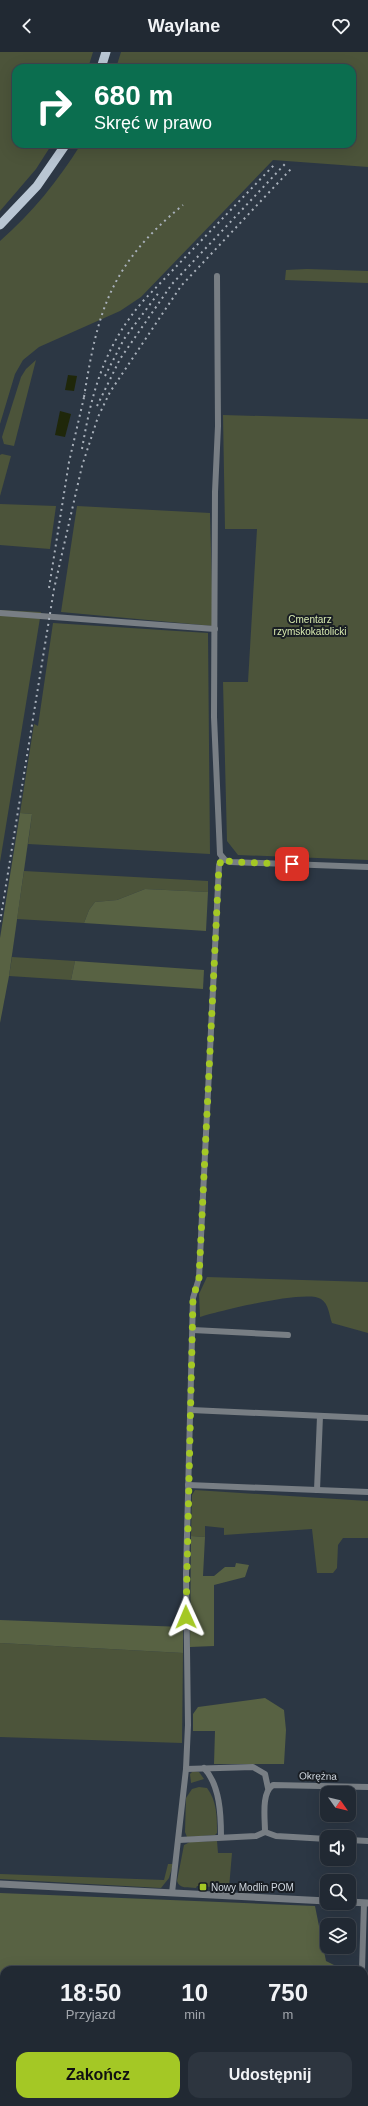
<!DOCTYPE html>
<html lang="pl">
<head>
<meta charset="utf-8">
<style>
  body { margin:0; font-family:Helvetica,sans-serif; background:#2d353f; color:#f1f3f6; height:100vh; display:flex; flex-direction:column; font-size:15px; white-space:nowrap }
  * { box-sizing:border-box; margin:0 }
  p { font-size:13px; color:#a2a6ac }
  .icon { flex:none; width:22px; height:22px; fill:none; stroke:currentColor; stroke-width:2; stroke-linecap:round; stroke-linejoin:round }
  .map { position:relative; flex:1; overflow:hidden }
  .sheet { position:absolute; left:0px; top:1914px; width:368px; height:140px; display:flex; flex-direction:column; background:#212933; border-radius:12px 12px 0 0; box-shadow:0 4px 16px #0002,0 0 0 1px #3e454e }
  .sheet>* { flex:none }
  .guide { position:absolute; left:12px; top:12px; width:344px; height:84px; border-radius:12px; box-shadow:0 4px 16px #0002,0 0 0 1px #3e454e; background:#0b6e4f; color:#fff; overflow:hidden }
  .needle { width:26px; rotate:124deg }
  .fabs { position:absolute; left:320px; top:1734px; display:grid; gap:8px }
  .fabs a { display:grid; place-items:center; width:36px; height:36px; border-radius:8px; background:#212933; box-shadow:0 4px 16px #0002,0 0 0 1px #3e454e; font-size:20px }
  .pin { position:absolute; display:grid; place-items:center; width:34px; height:34px; color:#fff; margin:-17px; border-radius:8px; box-shadow:0 2px 6px #0006 }
  .me { position:absolute; width:44px; margin:-22px; rotate:359deg; stroke-linejoin:round; filter:drop-shadow(0 0 3px #0008) }
  .turn { display:flex; align-items:center; gap:14px; height:84px; padding:0 16px; font-size:18px }
  .turn .icon { width:52px; height:52px; stroke-width:2.5 }
  .turn b { display:block; font-size:28px; line-height:34px }
  .eta { display:flex; justify-content:space-evenly; align-items:center; height:68px; text-align:center }
  .eta b { font-size:24px; font-weight:700; line-height:28px }
  .button { display:flex; gap:8px; margin-top:auto; padding:8px 16px }
  .button a { flex:1; height:46px; border-radius:12px; background:#a4c825; color:#111; font-size:16px; font-weight:700; line-height:46px; text-align:center }
  .button a+a { background:#2d353f; color:#f1f3f6 }
  header { display:flex; justify-content:space-between; align-items:center; height:52px; padding:0 16px; background:#212933; font-size:18px; font-weight:700 }
  .map>svg:first-child { display:block }
  .green { fill:#4c543a }
  .forest { fill:#586243 }
  .water { fill:#1f270a }
  .lines { fill:none; stroke-linecap:round; stroke-linejoin:round }
  .minor { stroke:#787e84; stroke-width:6 }
  .tertiary { stroke:#787e84; stroke-width:7 }
  .primary { stroke:#b9c6d3; stroke-width:9 }
  .rail { stroke:#a9b1bb; stroke-width:2; stroke-dasharray:2 4; stroke-linecap:butt }
  .route { stroke:#a4c825; stroke-width:7; stroke-dasharray:0 12.6 }
  .poi-dot { fill:#a4c825; stroke:#191e24; stroke-width:1.5 }
  .labels { text-anchor:middle; dominant-baseline:central; stroke-width:4; stroke-linejoin:round; paint-order:stroke }
  .park-label { font-size:10px; fill:#d8eab0; stroke:#191e24 }
  .street-label { font-size:10px; fill:#d0d7df; stroke:#191e24 }
  .poi-label { font-size:10px; fill:#d0d7df; stroke:#191e24; text-anchor:start }
</style>
</head>
<body>
<header><svg class="icon" aria-label="back" viewBox="0 0 24 24"><path d="M15 5l-7 7 7 7"/></svg>Waylane<svg class="icon" aria-label="heart" viewBox="0 0 24 24"><path d="M12 20l-8-8c-3-5 5-10 8-4 3-6 11-1 8 4z"/></svg></header>
<div class="map">
<svg width="368" height="2054" viewBox="0 0 368 2054">
  <rect width="100%" height="100%" fill="#2c3744"/>
  <g class="green">
    <path d="M0 0H93L88 16H16V92H52L36 117 0 159Z"/>
    <path d="M121 0H368V115L273 108 141 245 120 259 39 295 23 308 15 322 0 372V189C32 161 58 129 81 92H352V16H116Z"/>
    <path d="M307 217 368 219V231L285 228 286 218Z"/>
    <path d="M36 308 14 394 4 392 2 385 21 325 26 317Z"/>
    <path d="M223 363 368 367V808L238 803 227 789 223 630H248L257 477H225Z"/>
    <path d="M2 402 11 404 0 444V403Z"/>
    <path d="M0 452 56 454 50 497 0 493Z"/>
    <path d="M77 454 210 461 213 574 61 560Z"/>
    <path d="M0 558 41 560 0 810Z"/>
    <path d="M53 571 208 581 210 802 28 792 32 762 20 761 34 672 38 674Z"/>
    <path d="M24 819 208 829V840L145 837 117 848 95 850 89 858 84 871 17 867Z"/>
    <path d="M12 905 75 909 71 928 9 924Z"/>
    <path d="M207 1225 368 1230V1281L332 1271C329 1263 329 1252 321 1247 307 1237 219 1259 200 1265L199 1242Z"/>
    <path d="M195 1438 368 1449V1486H343L338 1493 337 1516 333 1521H317L312 1477 224 1483V1476L205 1474V1485L191 1484 192 1443Z"/>
    <path d="M0 1591 183 1601 182 1691 0 1685Z"/>
    <path d="M193 1719 199 1720 204 1727 191 1731 190 1722Z"/>
    <path d="M199 1735 207 1736C217 1749 217 1765 217 1781L215 1783 187 1785 185 1780 186 1746 192 1737Z"/>
    <path d="M217 1789 218 1801H232L229 1836 197 1834 196 1836C188 1835 179 1837 177 1829L184 1793 190 1790Z"/>
    <path d="M168 1812H173L169 1826 161 1836 0 1827V1822L164 1828Z"/>
  </g>
  <g class="forest">
    <path d="M20 761 32 762 9 924 0 971V886Z"/>
    <path d="M145 837 208 840 206 879 84 871 89 858 95 850 117 848Z"/>
    <path d="M75 909 204 918 203 937 71 928Z"/>
    <path d="M191 1484 205 1485 203 1524H214L225 1515H235L236 1511 249 1513 245 1525 214 1533V1594L190 1595Z"/>
    <path d="M0 1568 183 1575V1601L0 1591Z"/>
    <path d="M265 1646 284 1658 286 1678 284 1712H214L215 1679H193V1662L198 1655Z"/>
    <path d="M0 1841 315 1854 326 1909 344 1918H4V2050H355V2054H0Z"/>
  </g>
  <g class="water">
    <path d="M68 323 77 324 74 339 65 338Z"/>
    <path d="M60 359 71 362 65 385 55 383Z"/>
  </g>
  <g class="lines">
    <g class="minor">
      <path d="M217 224 218 374 215 440 214 665 220 802 225 808 231 810 368 815"/>
      <path d="M0 561 215 577"/>
      <path d="M193 1278 288 1283"/>
      <path d="M191 1358 368 1366"/>
      <path d="M188 1433 368 1440"/>
      <path d="M317 1438 320 1364"/>
      <path d="M204 1716C220 1733 221 1763 221 1785"/>
      <path d="M186 1717 253 1715 265 1722 268 1736"/>
      <path d="M265 1780C265 1766 261 1741 273 1733L368 1735"/>
      <path d="M179 1788 256 1784 265 1780 276 1784 327 1787"/>
      <path d="M349 1788 368 1789"/>
      <path d="M172 1841 186 1717 188 1673 186 1522 193 1246 199 1226 219 813 223 806"/>
      <path d="M362 1918 364 1851"/>
      <path d="M364 1949 368 1956"/>
      <path d="M359 2054V2050"/>
    </g>
    <g class="tertiary">
      <path d="M0 1832 327 1849"/>
      <path d="M349 1850 368 1851"/>
    </g>
    <g class="primary">
      <path d="M101 16 106 0"/>
      <path d="M0 173 37 134 66 92"/>
    </g>
    <g class="rail">
      <path d="M105 324 124 287 160 239"/>
      <path d="M84 345C98 257 111 212 183 153"/>
      <path d="M97 354 120 307 172 232 285 112"/>
      <path d="M82 397C92 339 104 294 144 248L275 112"/>
      <path d="M49 536 69 410 85 341"/>
      <path d="M0 870 54 537 82 414 98 365 110 340 181 234 291 117"/>
    </g>
  </g>
  <g class="lines">
    <path class="route" d="M186 1565 193 1246 199 1226 219 813 223 806 231 810 292 812"/>
  </g>
  <rect class="poi-dot" x="199" y="1831" width="8" height="8" rx="2"/>
  <g class="labels">
    <g class="park-label">
      <text x="310" y="567">Cmentarz<tspan x="310" dy="12">rzymskokatolicki</tspan></text>
    </g>
    <g class="street-label">
      <text transform="translate(318 1724) rotate(1)">Okrężna</text>
    </g>
    <g class="poi-label">
      <text x="211" y="1835">Nowy Modlin POM</text>
    </g>
  </g>
</svg>
<div class="fabs">
<a><svg class="needle" viewBox="-14 -14 28 28"><path d="M0-13l5 13h-10z" fill="#e53935"/><path d="M0 13l5-13h-10z" fill="#a2a6ac"/></svg></a>
<a><svg class="icon" aria-label="sound" viewBox="0 0 24 24"><path d="M4 9h4l5-4v14l-5-4H4zM17 9q2 3 0 6"/></svg></a>
<a><svg class="icon" aria-label="search" viewBox="0 0 24 24"><circle cx="10" cy="10" r="6"/><path d="M15 15l6 6"/></svg></a>
<a><svg class="icon" aria-label="layers" viewBox="0 0 24 24"><path d="M12 4l9 5-9 5-9-5zM3 14l9 5 9-5"/></svg></a>
</div>
<div class="pin" style="left:292px;top:812px;background:#d93025"><svg class="icon" aria-label="arrive" viewBox="0 0 24 24"><path d="M6 21V4h12l-3 4 3 4H6"/></svg></div>
<svg class="me" style="left:186px;top:1565px" viewBox="-20 -20 40 40"><path d="M0-17L14 15 0 8-14 15z" fill="#a4c825" stroke="#fff" stroke-width="4"/></svg>
<div class="guide">
<div class="turn"><svg class="icon" aria-label="right" viewBox="0 0 24 24"><path d="M7 20v-9h11M14 6l5 5-5 5"/></svg><div><b>680 m</b>Skręć w prawo</div></div>
</div>
<section class="sheet">
<div class="eta">
<div><b>18:50</b><p>Przyjazd</p></div>
<div><b>10</b><p>min</p></div>
<div><b>750</b><p>m</p></div>
</div>
<div class="button"><a>Zakończ</a><a>Udostępnij</a></div>
</section>
</div>
</body>
</html>
